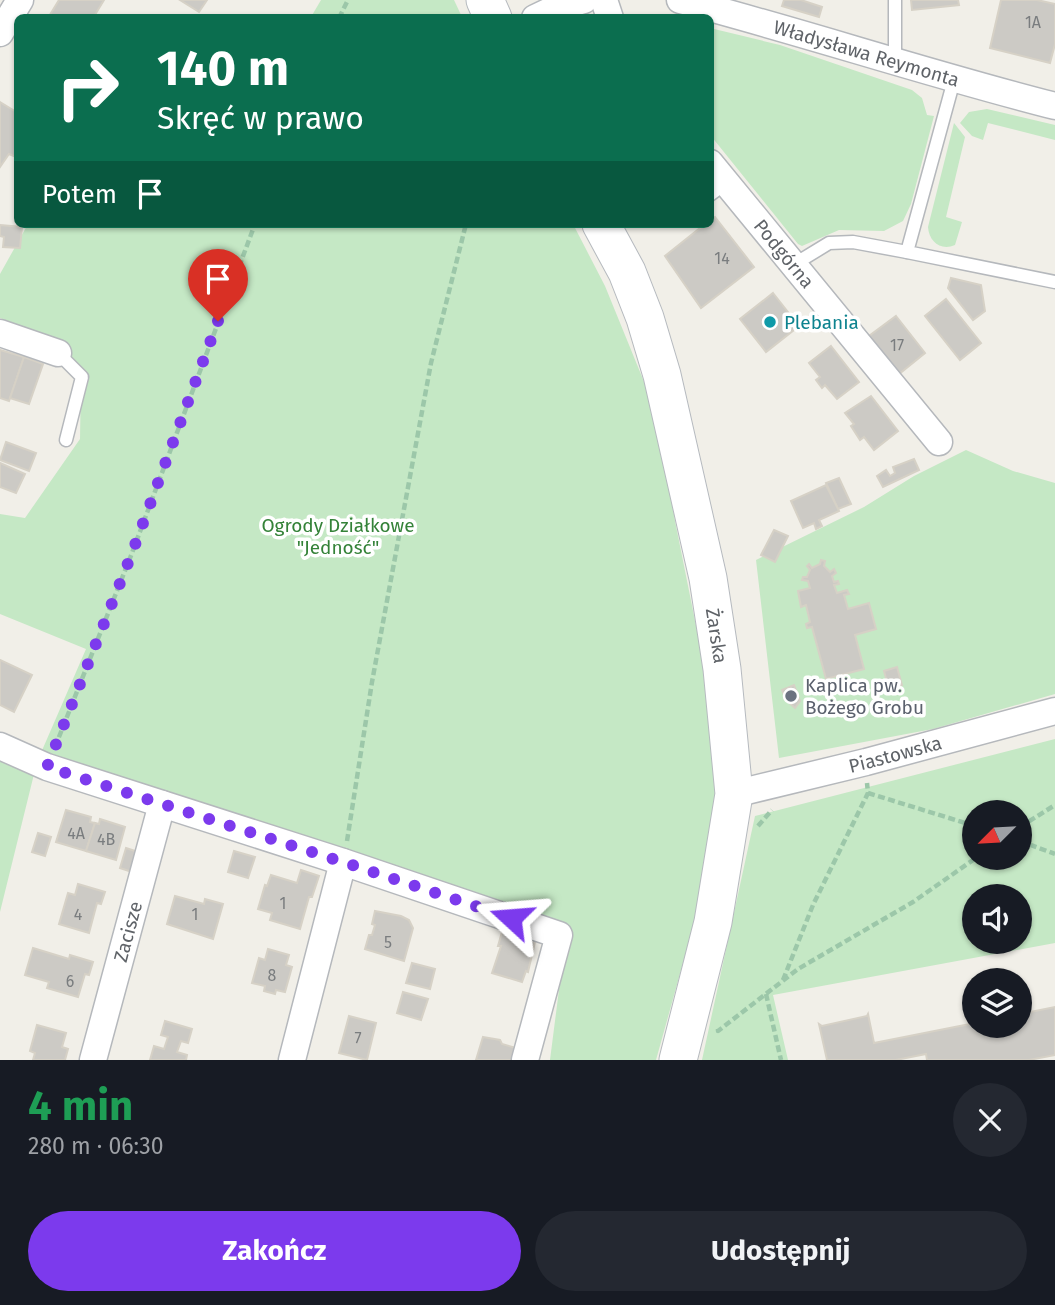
<!DOCTYPE html>
<html lang="pl">
<head>
<meta charset="utf-8">
<style>
  body { margin:0; font-family:"Fira Sans",sans-serif; background:#242831; color:#f1f3f6; height:100vh; display:flex; flex-direction:column; font-size:26px; white-space:nowrap }
  * { box-sizing:border-box; margin:0 }
  p { font-size:23px; color:#9ea1a6 }
  .icon { flex:none; width:38px; height:38px; fill:none; stroke:currentColor; stroke-width:2; stroke-linecap:round; stroke-linejoin:round }
  .map { position:relative; height:1060px; overflow:hidden }
  .drawer { display:flex; flex-direction:column; background:#171b24; flex:1 }
  .drawer>* { flex:none }
  .hud { position:absolute; left:14px; top:14px; width:700px; height:214px; border-radius:10px; box-shadow:0 2px 5px #0004; background:#0b6e4f; color:#fff; overflow:hidden }
  .needle { width:46px; rotate:246deg }
  .fabs { position:absolute; left:962px; top:800px; display:grid; gap:14px }
  .fabs a { display:grid; place-items:center; width:70px; height:70px; border-radius:50%; background:#171b24; box-shadow:0 2px 5px #0004; font-size:35px }
  .pin { position:absolute; display:grid; place-items:center; width:60px; height:60px; color:#fff; margin:-72px -30px; border-radius:50% 50% 50% 0; rotate:-45deg; box-shadow:0 0 7px #0007 }
  .pin .icon { rotate:45deg }
  .me { position:absolute; width:77px; margin:-38px; rotate:289deg; stroke-linejoin:round; filter:drop-shadow(0 0 5px #0008) }
  .turn { display:flex; align-items:center; gap:24px; height:147px; padding:0 28px; font-size:32px }
  .turn .icon { width:91px; height:91px; stroke-width:2.5 }
  .turn b { display:block; font-size:49px; line-height:60px }
  .then { display:flex; align-items:center; height:66px; padding:0 28px; background:#0003; gap:14px; font-size:26px }
  .round { display:grid; place-items:center; flex:none; width:74px; height:74px; border-radius:37px; background:#242831 }
  .headline { display:flex; align-items:center; justify-content:space-between; height:119px; padding:0 28px }
  h1 { font-size:42px; font-weight:700; line-height:52px; color:#1e9e55 }
  .action { display:flex; gap:14px; margin-top:auto; padding:14px 28px }
  .action a { flex:1; height:80px; border-radius:42px; background:#7c3aed; color:#fff; font-size:28px; font-weight:700; line-height:80px; text-align:center }
  .action a+a { background:#242831; color:#f1f3f6 }
  .map>svg:first-child { display:block }
  .green { fill:#c5e8c5; fill-rule:evenodd }
  .building { fill:#cccac5; stroke:#d6d1c6; stroke-width:2 }
  .lines { fill:none; stroke-linecap:round; stroke-linejoin:round }
  .lane-casing { stroke:#b5b8bc; stroke-width:15 }
  .street-casing { stroke:#b5b8bc; stroke-width:29 }
  .secondary-casing { stroke:#b6babf; stroke-width:39 }
  .path { stroke:#9cc7a9; stroke-width:4.5; stroke-dasharray:7 3.5; stroke-linecap:butt }
  .lane { stroke:#fff; stroke-width:12 }
  .street { stroke:#fff; stroke-width:26 }
  .secondary { stroke:#fff; stroke-width:37 }
  .route { stroke:#7c3aed; stroke-width:12; stroke-dasharray:0 21.6 }
  .culture-dot { fill:#0f9aa8; stroke:#fff; stroke-width:2.5 }
  .worship-dot { fill:#6b7280; stroke:#fff; stroke-width:2.5 }
  .labels { text-anchor:middle; dominant-baseline:central; stroke-width:7; stroke-linejoin:round; paint-order:stroke }
  .number-label { font-size:16px; fill:#7a7d7f }
  .street-label { font-size:19px; fill:#5f6368; stroke:#fff }
  .culture-label { font-size:19px; fill:#0d838f; stroke:#fff; text-anchor:start }
  .park-label { font-size:19px; fill:#348238; stroke:#fff }
  .worship-label { font-size:19px; fill:#5b616d; stroke:#fff; text-anchor:start }
</style>
</head>
<body>
<div class="map">
<svg width="1055" height="1060" viewBox="0 0 1055 1060">
  <rect width="100%" height="100%" fill="#f1efe8"/>
  <g class="green">
    <path d="M321 0H454L462 17H311Z"/>
    <path d="M710 28 780 45 912 90 922 98 927 115 934 116 911 204 903 221 884 231 839 230 802 246 798 244 711 136Z"/>
    <path d="M987 109 1055 125V140L988 123 983 140 972 136 960 123 969 112Z"/>
    <path d="M954 123 965 137 946 217 962 222 955 245C941 251 929 242 928 227Z"/>
    <path d="M28 224H573L605 286 660 421 675 521 725 770 708 873 656 1060H550L566 935 37 762 0 912V746L37 762 86 649 0 614V514L25 518 80 439 81 376 62 341 0 318V274Z"/>
    <path d="M966 450 1013 471 1055 483V694L933 729 779 758 756 560 864 507 914 476Z"/>
    <path d="M1055 739V943L773 995 788 1060H702L755 816ZM975 812H1020V858H975ZM975 896H1020V942H975Z"/>
  </g>
  <g class="building">
    <path d="M59 0H104L93 18H48Z"/>
    <path d="M180 0H207L199 12Z"/>
    <path d="M784 0H801L822 7 819 17 782 6Z"/>
    <path d="M911 0H958L959 5 912 10Z"/>
    <path d="M1001 0H1037L1055 4V44L1050 63 990 48Z"/>
    <path d="M0 102 18 113V154L16 157 9 154 0 167Z"/>
    <path d="M715 217 754 267 701 308 665 256 705 224H710V220Z"/>
    <path d="M0 225 22 227 20 248 3 247 4 237 0 236Z"/>
    <path d="M951 278 981 285 985 311 973 320 948 288Z"/>
    <path d="M773 293 799 326 766 352 740 319Z"/>
    <path d="M946 299 981 343 960 360 925 316Z"/>
    <path d="M896 316 925 353 899 374 869 336Z"/>
    <path d="M831 346 859 382 837 399 825 385 822 388 816 380 820 377 809 363Z"/>
    <path d="M0 350 24 357 9 401 0 398Z"/>
    <path d="M24 357 43 364 29 404 10 398Z"/>
    <path d="M871 396 898 431 874 450 864 437 860 440 851 426 854 424 845 413Z"/>
    <path d="M6 442 36 453 29 471 0 460Z"/>
    <path d="M914 459 919 470 883 487 877 476 886 470 890 476 895 473 893 467Z"/>
    <path d="M0 463 25 474 16 493 0 487Z"/>
    <path d="M839 478 851 504 838 509 826 483Z"/>
    <path d="M826 485 839 511 819 520 822 526 816 529 814 523 803 528 791 501Z"/>
    <path d="M774 530 788 536 775 562 761 555Z"/>
    <path d="M821 560 825 561 824 566 830 572 834 569 836 573 832 576 834 582 838 581 839 584 834 585 837 593 847 590 849 594 844 595 848 609 869 603 876 629 855 635 864 669 826 679 812 627 807 628 806 624 810 622 806 605 801 607 798 591 810 588 808 581 802 580 803 577H807L810 570 807 566 809 564 812 568 820 564Z"/>
    <path d="M0 660 32 675 14 712 0 705Z"/>
    <path d="M897 667 902 685 889 689 884 671Z"/>
    <path d="M794 685 800 701 795 708 786 700 782 690Z"/>
    <path d="M66 810 91 817 90 822 95 823 86 851 56 842Z"/>
    <path d="M100 819 125 827 116 860 86 851 95 823 99 824Z"/>
    <path d="M38 833 51 837 45 856 32 852Z"/>
    <path d="M126 848 138 852 132 872 120 868Z"/>
    <path d="M234 851 255 857 248 878 228 872Z"/>
    <path d="M301 870 319 876 312 897H309L300 929 270 920 272 913 258 909 265 885 267 886 271 875 297 883Z"/>
    <path d="M78 884 105 892 101 904 97 903 89 933 59 924 68 893 75 895Z"/>
    <path d="M175 896 204 904 205 899 223 904 213 939 167 924Z"/>
    <path d="M375 911 401 916 409 920 413 928 404 961 365 949 369 935H372L375 925 372 924Z"/>
    <path d="M502 932 535 942 528 972 526 971 522 982 492 973 501 946H498Z"/>
    <path d="M33 948 69 959 70 955 93 962 89 975 85 974 78 997 47 988 49 982 25 975Z"/>
    <path d="M268 949 289 955 286 965 292 967 285 992 276 990 275 994 264 991 265 986 252 983 259 958 265 960Z"/>
    <path d="M412 963 435 969 430 989 406 983Z"/>
    <path d="M403 992 428 999 421 1020 397 1013Z"/>
    <path d="M1055 1007V1055L1029 1060H927L926 1054 896 1060H827L819 1024 822 1026 867 1016 868 1014 874 1043 975 1023V1026H1020V1014Z"/>
    <path d="M349 1016 376 1023 367 1060 339 1053Z"/>
    <path d="M165 1021 192 1029 188 1043 181 1041 177 1052 187 1055 186 1060H150L154 1046 164 1049 168 1037 161 1035Z"/>
    <path d="M37 1025 66 1033 62 1047 68 1049 65 1060H33L35 1053 30 1051Z"/>
    <path d="M483 1037 500 1040 502 1044 516 1048 515 1060H476Z"/>
  </g>
  <g class="lines">
    <defs>
      <g id="lane">
        <path d="M895 63V0"/>
        <path d="M954 80 907 252 1055 282"/>
        <path d="M710 195 726 183"/>
        <path d="M793 265 829 243 853 242 907 252"/>
        <path d="M58 353 82 377 66 440"/>
      </g>
      <g id="street">
        <path d="M604 0 610 18"/>
        <path id="s1" d="M680 0C806 33 929 74 1055 106"/>
        <path d="M535 18 556 8 584 0"/>
        <path d="M0 33 20 0"/>
        <path id="s2" d="M710 163 939 442"/>
        <path d="M0 333 58 353"/>
        <path d="M0 746 47 767 343 862 559 935 525 1060"/>
        <path id="s3" d="M734 794 866 762 1055 711"/>
        <path id="s4" d="M93 1060 162 804"/>
        <path d="M292 1060 343 862"/>
      </g>
      <g id="secondary">
        <path d="M485 0 493 18"/>
        <path id="s5" d="M601 224 627 272 645 318 662 375 708 578 722 669 734 794 713 922 678 1060"/>
      </g>
    </defs>
    <use href="#lane" class="lane-casing"/>
    <use href="#street" class="street-casing"/>
    <use href="#secondary" class="secondary-casing"/>
    <g class="path">
      <path d="M339 18 348 0"/>
      <path d="M55 747 132 553 255 224"/>
      <path d="M868 793 975 826"/>
      <path d="M758 826 772 810"/>
      <path d="M1020 827 1055 805"/>
      <path d="M347 841 372 682 431 363 466 224"/>
      <path d="M1020 841 1055 854"/>
      <path d="M783 980 813 905 868 793 867 783"/>
      <path d="M766 994 781 1060"/>
      <path d="M718 1029V1031L798 969 913 902 976 858"/>
    </g>
    <use href="#lane" class="lane"/>
    <use href="#street" class="street"/>
    <use href="#secondary" class="secondary"/>
  </g>
  <g class="lines">
    <path class="route" d="M218 321 132 553 47 767 343 862 511 918"/>
  </g>
  <circle class="culture-dot" cx="770" cy="322" r="7"/>
  <circle class="worship-dot" cx="791" cy="696" r="7"/>
  <g class="labels">
    <g class="number-label">
      <text x="1033" y="22">1A</text>
      <text x="722" y="258">14</text>
      <text x="897" y="345">17</text>
      <text x="76" y="833">4A</text>
      <text x="106" y="839">4B</text>
      <text x="283" y="903">1</text>
      <text x="78" y="914">4</text>
      <text x="195" y="914">1</text>
      <text x="388" y="942">5</text>
      <text x="272" y="975">8</text>
      <text x="70" y="981">6</text>
      <text x="358" y="1038">7</text>
    </g>
    <g class="street-label">
      <text stroke="none"><textPath href="#s1" startOffset="194">Władysława Reymonta</textPath></text>
      <text stroke="none"><textPath href="#s2" startOffset="117">Podgórna</textPath></text>
      <text stroke="none"><textPath href="#s5" startOffset="430">Żarska</textPath></text>
      <text stroke="none"><textPath href="#s3" startOffset="166">Piastowska</textPath></text>
      <text stroke="none"><textPath href="#s4" startOffset="133">Zacisze</textPath></text>
    </g>
    <g class="culture-label">
      <text x="784" y="322">Plebania</text>
    </g>
    <g class="park-label">
      <text x="338" y="525">Ogrody Działkowe<tspan x="338" dy="22">"Jedność"</tspan></text>
    </g>
    <g class="worship-label">
      <text x="805" y="685">Kaplica pw.<tspan x="805" dy="22">Bożego Grobu</tspan></text>
    </g>
  </g>
</svg>
<div class="fabs">
<a><svg class="needle" viewBox="-14 -14 28 28"><path d="M0-13l5 13h-10z" fill="#e53935"/><path d="M0 13l5-13h-10z" fill="#9ea1a6"/></svg></a>
<a><svg class="icon" aria-label="sound" viewBox="0 0 24 24"><path d="M4 9h4l5-4v14l-5-4H4zM17 9q2 3 0 6"/></svg></a>
<a><svg class="icon" aria-label="layers" viewBox="0 0 24 24"><path d="M12 4l9 5-9 5-9-5zM3 14l9 5 9-5"/></svg></a>
</div>
<div class="pin" style="left:218px;top:321px;background:#d93025"><svg class="icon" aria-label="arrive" viewBox="0 0 24 24"><path d="M6 21V4h12l-3 4 3 4H6"/></svg></div>
<svg class="me" style="left:511px;top:918px" viewBox="-20 -20 40 40"><path d="M0-17L14 15 0 8-14 15z" fill="#7c3aed" stroke="#fff" stroke-width="4"/></svg>
<div class="hud">
<div class="turn"><svg class="icon" aria-label="right" viewBox="0 0 24 24"><path d="M7 20v-9h11M14 6l5 5-5 5"/></svg><div><b>140 m</b>Skręć w prawo</div></div>
<div class="then">Potem<svg class="icon" aria-label="arrive" viewBox="0 0 24 24"><path d="M6 21V4h12l-3 4 3 4H6"/></svg></div>
</div>
</div>
<section class="drawer">
<div class="headline"><div><h1>4 min</h1><p>280 m · 06:30</p></div><a class="round"><svg class="icon" aria-label="close" viewBox="0 0 24 24"><path d="M6 6l12 12M18 6L6 18"/></svg></a></div>
<div class="action"><a>Zakończ</a><a>Udostępnij</a></div>
</section>
</body>
</html>
